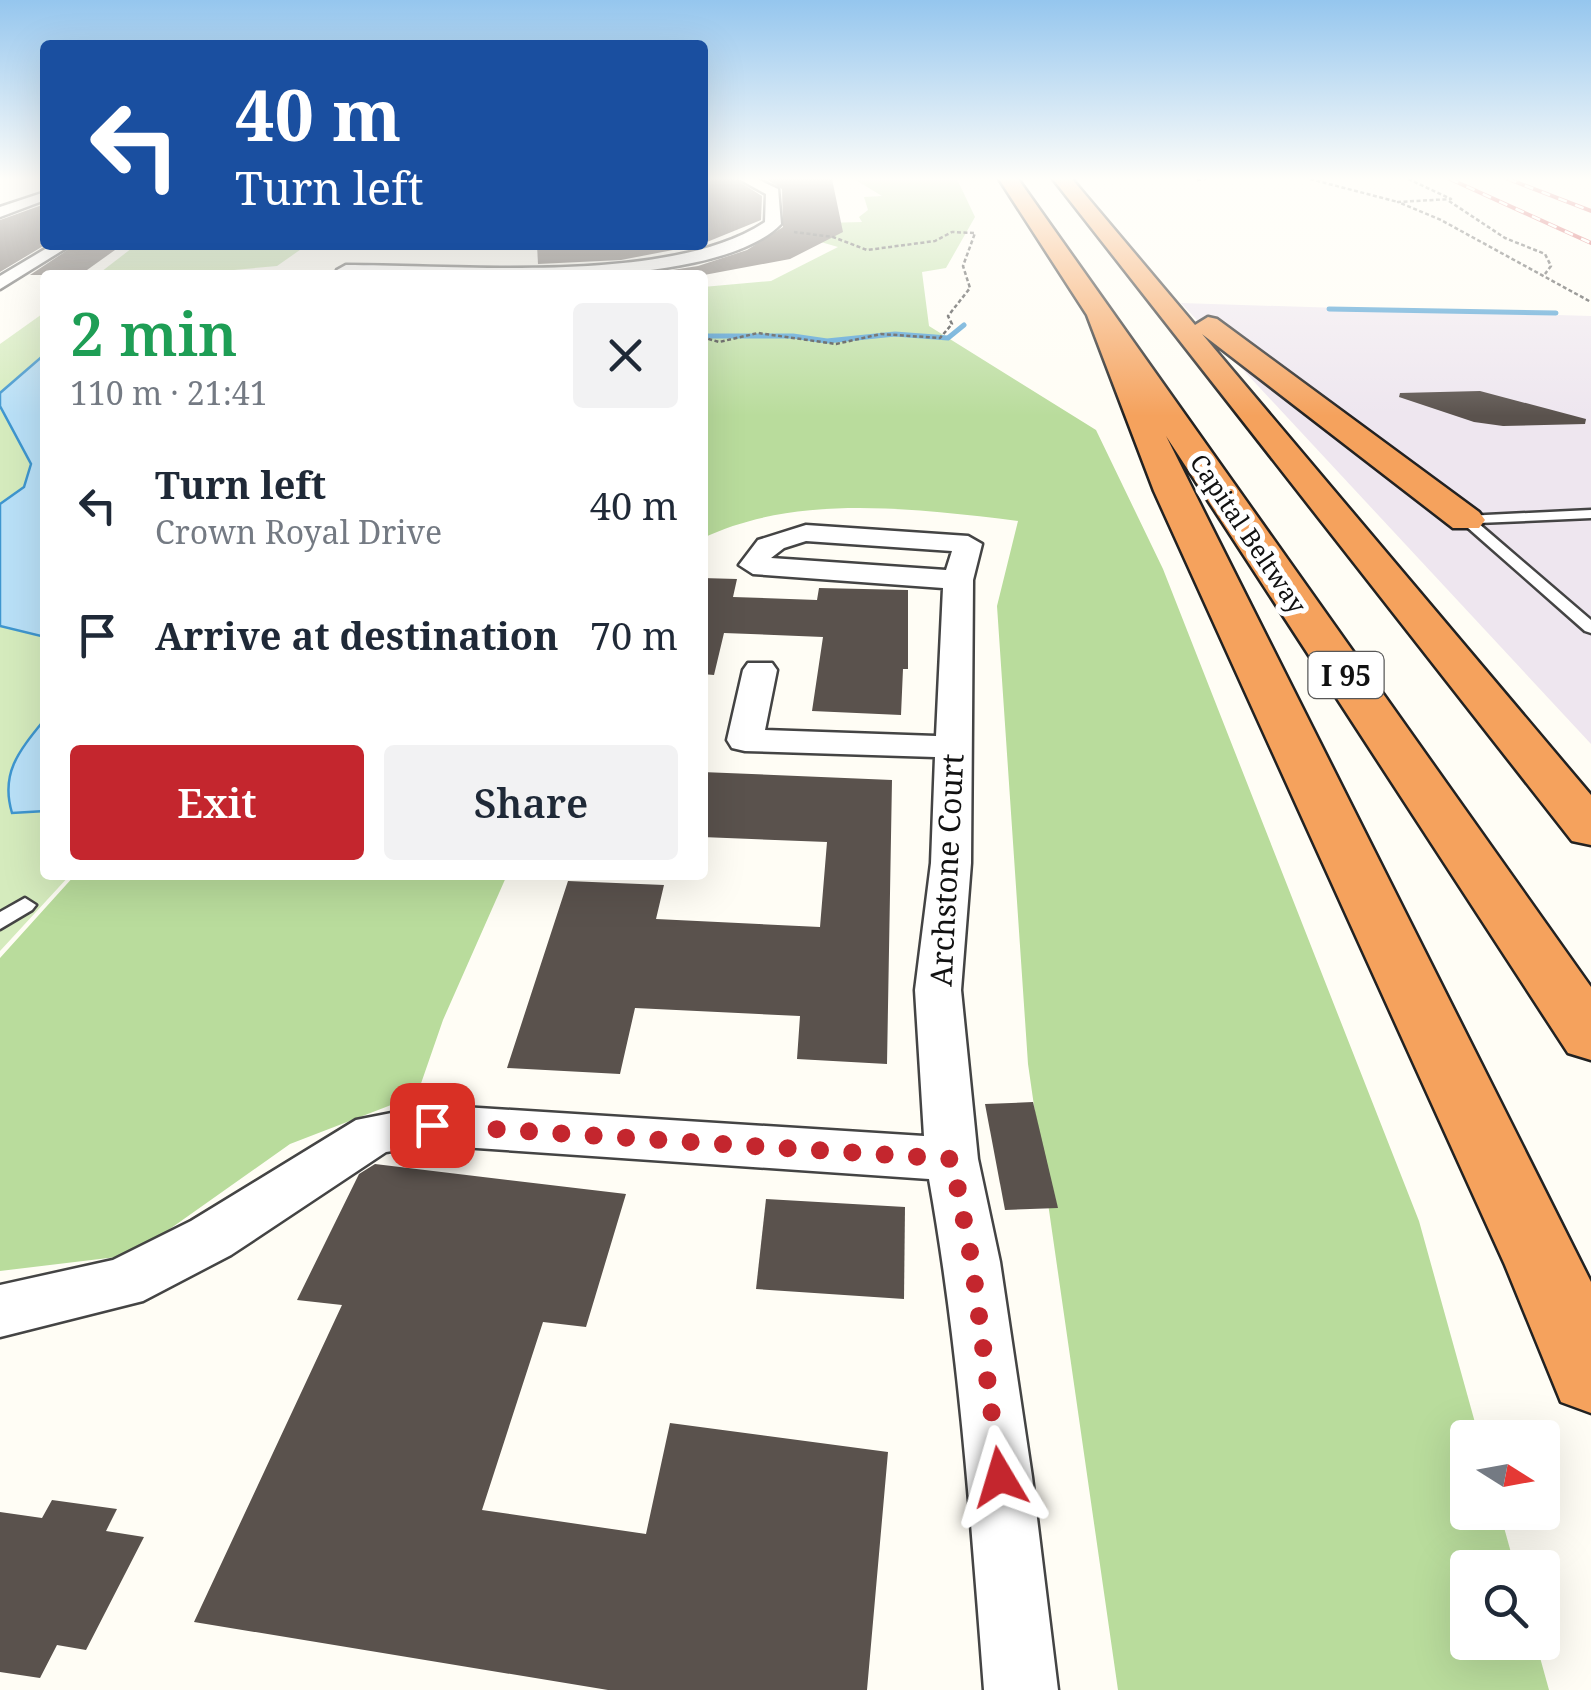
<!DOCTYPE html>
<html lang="en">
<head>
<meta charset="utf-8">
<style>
  body { margin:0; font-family:"Noto Serif",serif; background:#f2f2f3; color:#1f2937; height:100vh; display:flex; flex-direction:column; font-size:38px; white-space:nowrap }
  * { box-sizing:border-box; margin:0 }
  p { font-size:32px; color:#747a83 }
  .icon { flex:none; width:55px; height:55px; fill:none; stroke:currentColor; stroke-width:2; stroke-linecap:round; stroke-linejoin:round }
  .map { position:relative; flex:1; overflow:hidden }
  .panel { position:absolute; left:40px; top:270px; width:668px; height:610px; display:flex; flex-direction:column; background:#fff; border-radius:10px; box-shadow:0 10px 40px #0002 }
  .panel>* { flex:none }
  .banner { position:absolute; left:40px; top:40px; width:668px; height:210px; border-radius:10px; box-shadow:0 10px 40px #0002; background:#1a4fa0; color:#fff; overflow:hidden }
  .needle { width:65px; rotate:101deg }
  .buttons { position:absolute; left:1450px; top:1420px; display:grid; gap:20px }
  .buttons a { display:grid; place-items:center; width:110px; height:110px; border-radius:10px; background:#fff; box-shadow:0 10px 40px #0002; font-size:50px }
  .pin { position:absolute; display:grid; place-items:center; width:85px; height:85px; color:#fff; margin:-42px; border-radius:20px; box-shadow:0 5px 15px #0006 }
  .me { position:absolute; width:110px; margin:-55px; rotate:353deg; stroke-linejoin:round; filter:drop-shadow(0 0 8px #0008) }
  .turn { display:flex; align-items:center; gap:35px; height:210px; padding:0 30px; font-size:45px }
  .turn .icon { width:130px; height:130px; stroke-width:2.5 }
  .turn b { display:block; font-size:70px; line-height:85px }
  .round { display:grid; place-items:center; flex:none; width:105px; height:105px; border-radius:10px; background:#f2f2f3 }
  .headline { display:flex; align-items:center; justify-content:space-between; height:170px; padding:0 30px }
  h1 { font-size:60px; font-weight:600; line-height:75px; color:#1e9e55 }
  .cta { display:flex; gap:20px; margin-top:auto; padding:20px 30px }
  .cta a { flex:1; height:115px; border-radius:10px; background:#c4262e; color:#fff; font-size:40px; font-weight:600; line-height:115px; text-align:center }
  .cta a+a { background:#f2f2f3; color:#1f2937 }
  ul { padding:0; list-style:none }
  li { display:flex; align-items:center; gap:30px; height:130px; padding:0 30px }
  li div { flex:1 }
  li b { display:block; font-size:38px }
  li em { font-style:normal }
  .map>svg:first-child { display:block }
  .industrial { fill:#eee6ef }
  .green { fill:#d5ebbd }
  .forest { fill:#b9dc9c }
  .water { fill:#b9e0f7; stroke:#3f96cf; stroke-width:2.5 }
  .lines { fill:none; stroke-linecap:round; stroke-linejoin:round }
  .stream { stroke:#3f96cf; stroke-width:5 }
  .building { fill:#5a524d }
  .lane-casing { stroke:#444; stroke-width:5 }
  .street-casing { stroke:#444; stroke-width:5 }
  .highway-casing { stroke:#222; stroke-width:5 }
  .path { stroke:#333; stroke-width:2.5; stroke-dasharray:4 2.5; stroke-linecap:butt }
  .lane { fill:#fff; fill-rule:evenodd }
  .street { fill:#fff; fill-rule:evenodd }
  .highway { fill:#f5a25d; fill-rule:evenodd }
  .rail-casing { stroke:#c4262e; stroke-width:4 }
  .rail { stroke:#fff; stroke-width:2.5; stroke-dasharray:9; stroke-linecap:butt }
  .route { stroke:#c4262e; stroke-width:18; stroke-dasharray:0 32.4 }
  .labels { text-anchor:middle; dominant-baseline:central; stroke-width:10; stroke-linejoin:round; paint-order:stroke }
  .far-street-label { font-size:25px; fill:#111; stroke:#fff }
  .shield { fill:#fff; stroke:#585858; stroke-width:2.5 }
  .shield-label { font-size:28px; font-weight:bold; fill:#111 }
  .street-label { font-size:30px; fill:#111; stroke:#fff }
</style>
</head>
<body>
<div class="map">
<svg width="1591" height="1690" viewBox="0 0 1591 1690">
  <rect width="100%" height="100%" fill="#fffdf5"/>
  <path class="industrial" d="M1181 303 1591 316V744Z"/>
  <path class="green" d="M45 312V875H70L0 951V344Z"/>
  <g class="forest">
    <path d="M854 179H957L975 217 946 268 922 272 929 326 1096 430 1163 569 1419 1221 1479 1437 1468 1438V1512L1500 1513 1515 1567 1468 1568V1642L1536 1643 1549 1690H1118L1028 1064 997 606 1018 521C917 509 797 493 703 538V287L771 281 838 247 783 231 786 224 862 222 859 217 868 210 864 197 882 196Z"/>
    <path d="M136 245H307L277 266 179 275H97Z"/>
    <path d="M75 875H507L443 1020 417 1095 290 1144 133 1255 0 1271V958Z"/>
  </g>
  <g class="water">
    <path d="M45 354V637L0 626V504L24 487 31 464 0 406V393Z"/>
    <path d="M45 719V811L12 813C0 773 19 751 45 719Z"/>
  </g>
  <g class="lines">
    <g class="stream">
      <path d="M1329 309 1556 313"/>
      <path d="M702 336H793L827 341 895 334 948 338 964 325"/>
    </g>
  </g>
  <g class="building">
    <path d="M702 179H735L762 196 761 220 702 244Z"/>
    <path d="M766 179H832L843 232 790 259 704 275H640L698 266 747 250 783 227 782 189Z"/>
    <path d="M45 204V242L40 245H45L0 272V220Z"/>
    <path d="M75 245H122L80 275H30Z"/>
    <path d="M537 245H699L621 260 538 264Z"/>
    <path d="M1480 391 1586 419 1585 424 1503 426 1474 422 1399 397 1400 393Z"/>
    <path d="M702 578 737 579 733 597 817 600 819 588 908 590V669H903L901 715 812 711 823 637 724 633 714 675 702 674Z"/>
    <path d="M702 772 892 780 887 1064 797 1059 800 1016 635 1008 620 1074 507 1068 568 881 664 885 656 919 820 927 827 842 702 837Z"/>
    <path d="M1033 1102 1058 1208 1005 1210 985 1104Z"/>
    <path d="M375 1164 626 1194 586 1327 543 1322 482 1510 646 1534 670 1423 888 1452 867 1690H608L194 1622 342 1305 297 1300 359 1174Z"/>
    <path d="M766 1199 905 1207 904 1299 756 1289Z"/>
    <path d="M52 1500 117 1509 106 1531 144 1537 86 1650 57 1645 40 1678 0 1672V1512L42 1518Z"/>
  </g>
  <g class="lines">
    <defs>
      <g id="lane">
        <path d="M1591 510V518L1478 523 1591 620V633L1585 631 1459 520 1466 516Z"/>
        <path d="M25 898 36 905 32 910 0 929V912Z"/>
      </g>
      <g id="street">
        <path d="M739 179H757L778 189 781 224C711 295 445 275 345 275L337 270 346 265C461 265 670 285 765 222L766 194Z"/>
        <path d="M45 192V200L0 217V207Z"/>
        <path d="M52 245H71L0 289V276Z"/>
        <path d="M806 525 968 536 982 544 973 580 971 863 961 990 978 1159 1000 1262 1032 1477 1058 1690H984C971 1519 959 1348 929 1179L432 1145 386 1152 231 1255 143 1301 0 1337V1285L113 1260 191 1221 356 1120 432 1105 924 1136 915 990 931 863 935 757 745 751 732 748 727 740 743 670 748 663H772L777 670 765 730 936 736 943 588 753 574 739 565 758 540ZM806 541 952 551 946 570 771 558 784 548Z"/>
      </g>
      <g id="highway">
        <path d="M999 179H1018L1591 987V1060L1568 1053 1166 436 1591 1282V1413L1561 1402 1505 1265 1154 491 1087 315Z"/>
        <path d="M1053 179H1072L1195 325 1208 317 1217 319 1479 512 1485 520 1479 528H1453L1202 334 1591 795V845L1572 841Z"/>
      </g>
    </defs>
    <use href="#lane" class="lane-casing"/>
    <use href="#street" class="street-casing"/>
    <use href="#highway" class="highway-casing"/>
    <g class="path">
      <path d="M1310 179 1398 202"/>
      <path d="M1408 179 1451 199 1398 202 1441 220 1591 302"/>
      <path d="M1197 180 1206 179"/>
      <path d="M1449 201 1505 238 1545 254 1551 266 1545 274"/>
      <path d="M702 337 719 342 758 333 836 344 881 334 940 338 952 324 948 316 970 288 963 266 975 233 952 232 935 241 867 250 833 237 794 232"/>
    </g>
    <use href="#lane" class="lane"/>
    <use href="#street" class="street"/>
    <use href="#highway" class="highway"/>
    <defs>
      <g id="rail">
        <path d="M1450 179 1591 243"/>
        <path d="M1508 179 1591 211"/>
      </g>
    </defs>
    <use href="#rail" class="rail-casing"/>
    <use href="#rail" class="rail"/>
  </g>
  <linearGradient id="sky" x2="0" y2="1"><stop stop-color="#95c6ee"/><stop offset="0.43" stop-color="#fffefa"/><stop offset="1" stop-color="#fffefa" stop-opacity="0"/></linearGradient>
  <rect width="1591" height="416" fill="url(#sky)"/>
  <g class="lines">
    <path class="route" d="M432 1125 952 1159 972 1262 1000 1477"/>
  </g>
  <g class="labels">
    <g class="far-street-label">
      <text transform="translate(1249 533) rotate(56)">Capital Beltway</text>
    </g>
    <rect class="shield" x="1308.5" y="652" width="75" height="46" rx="8"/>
    <g class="shield-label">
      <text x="1346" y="675">I 95</text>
    </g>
    <g class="street-label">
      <text transform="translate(946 870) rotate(-87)">Archstone Court</text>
    </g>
  </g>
</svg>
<div class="buttons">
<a><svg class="needle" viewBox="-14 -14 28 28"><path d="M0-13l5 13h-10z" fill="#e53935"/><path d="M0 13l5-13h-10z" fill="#747a83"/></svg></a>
<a><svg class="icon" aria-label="search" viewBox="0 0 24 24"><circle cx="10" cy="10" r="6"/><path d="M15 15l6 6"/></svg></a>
</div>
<div class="pin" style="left:432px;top:1125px;background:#d93025"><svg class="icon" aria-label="arrive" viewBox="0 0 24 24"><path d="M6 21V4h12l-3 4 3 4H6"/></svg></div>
<svg class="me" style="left:1000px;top:1477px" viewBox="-20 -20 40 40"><path d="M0-17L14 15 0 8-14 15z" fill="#c4262e" stroke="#fff" stroke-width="4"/></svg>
<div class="banner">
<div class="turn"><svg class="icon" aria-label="left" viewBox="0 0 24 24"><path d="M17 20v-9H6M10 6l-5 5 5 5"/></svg><div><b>40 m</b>Turn left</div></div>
</div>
<section class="panel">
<div class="headline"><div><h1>2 min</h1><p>110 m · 21:41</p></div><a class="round"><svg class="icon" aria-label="close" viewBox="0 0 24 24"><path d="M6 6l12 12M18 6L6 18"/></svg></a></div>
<ul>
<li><svg class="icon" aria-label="left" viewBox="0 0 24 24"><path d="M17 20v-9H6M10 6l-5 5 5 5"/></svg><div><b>Turn left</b><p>Crown Royal Drive</p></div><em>40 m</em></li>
<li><svg class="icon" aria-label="arrive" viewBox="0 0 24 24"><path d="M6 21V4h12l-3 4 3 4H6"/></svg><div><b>Arrive at destination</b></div><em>70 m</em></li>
</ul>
<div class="cta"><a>Exit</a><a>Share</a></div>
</section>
</div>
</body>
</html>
